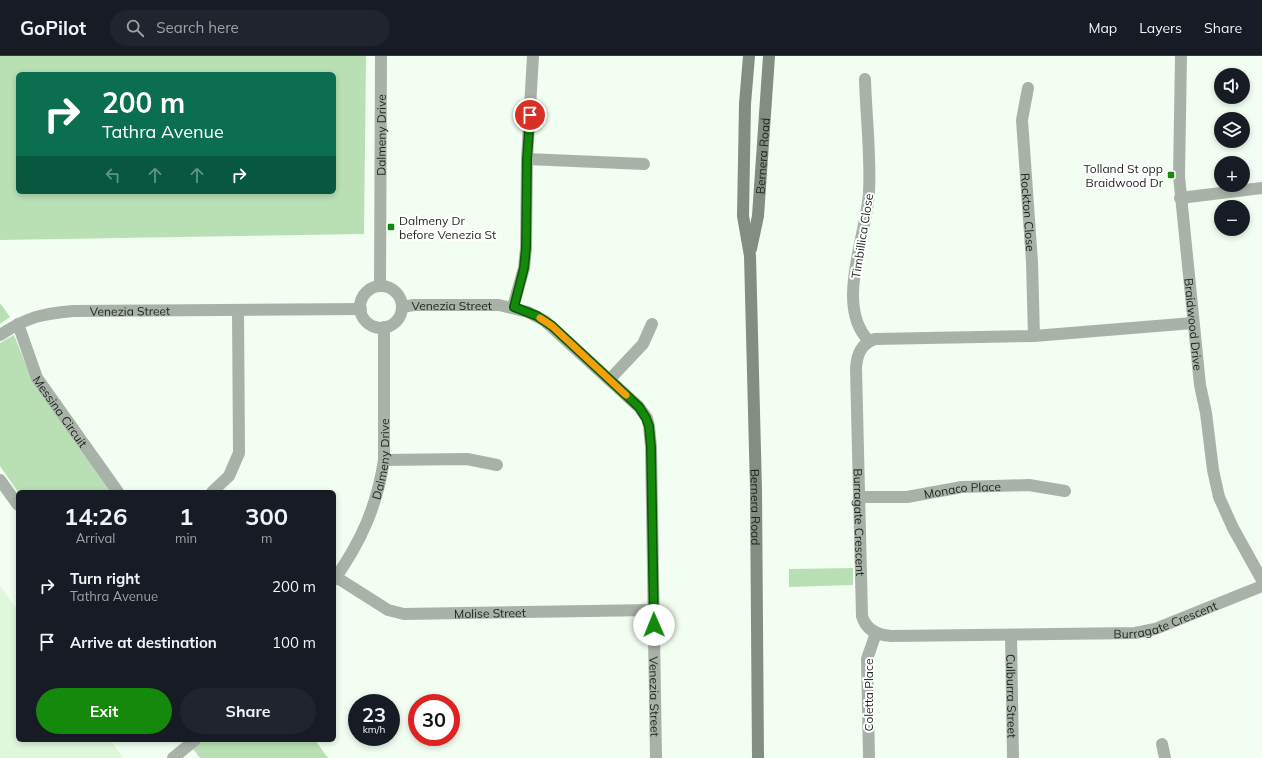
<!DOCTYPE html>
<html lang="en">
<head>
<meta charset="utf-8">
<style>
  body { margin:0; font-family:Mulish,sans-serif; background:#20242c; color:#f1f3f6; height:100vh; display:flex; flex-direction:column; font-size:15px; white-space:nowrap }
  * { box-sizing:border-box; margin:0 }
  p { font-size:13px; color:#9ea1a6 }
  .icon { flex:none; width:22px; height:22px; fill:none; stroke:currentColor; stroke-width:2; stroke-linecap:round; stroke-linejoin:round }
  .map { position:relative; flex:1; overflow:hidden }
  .details { position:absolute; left:16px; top:434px; width:320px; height:252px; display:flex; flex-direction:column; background:#171b24; border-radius:6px; box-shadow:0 2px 6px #0003 }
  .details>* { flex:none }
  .hud { position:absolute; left:16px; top:16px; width:320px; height:122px; border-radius:6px; box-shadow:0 2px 6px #0003; background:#0b6e4f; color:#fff; overflow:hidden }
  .controls { position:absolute; left:1214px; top:12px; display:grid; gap:8px }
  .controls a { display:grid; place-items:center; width:36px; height:36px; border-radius:50%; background:#171b24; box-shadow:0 2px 6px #0003; font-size:20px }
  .speed { position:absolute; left:348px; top:638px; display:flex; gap:8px; font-size:20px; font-weight:700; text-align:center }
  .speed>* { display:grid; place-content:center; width:52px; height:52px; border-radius:50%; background:#171b24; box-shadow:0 2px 6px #0003; line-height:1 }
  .speed small { font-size:10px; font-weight:400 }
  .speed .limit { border:6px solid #d22; background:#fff; color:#111 }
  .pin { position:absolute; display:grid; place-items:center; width:34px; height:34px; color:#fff; margin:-17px; border:2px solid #fff; border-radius:50%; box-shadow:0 1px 4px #0007 }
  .me { position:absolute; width:44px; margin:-22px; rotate:359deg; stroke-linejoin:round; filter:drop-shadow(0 0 3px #0008) }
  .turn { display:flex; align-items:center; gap:14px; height:84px; padding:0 20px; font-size:18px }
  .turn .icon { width:52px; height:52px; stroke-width:2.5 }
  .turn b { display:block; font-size:28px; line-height:34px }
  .lanes { display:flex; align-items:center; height:38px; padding:0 20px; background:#0003; justify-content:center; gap:20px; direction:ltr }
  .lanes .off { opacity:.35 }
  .eta { display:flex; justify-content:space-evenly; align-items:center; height:68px; text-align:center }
  .eta b { font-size:24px; font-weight:700; line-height:28px }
  .primary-button { display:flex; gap:8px; margin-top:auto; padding:8px 20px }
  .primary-button a { flex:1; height:46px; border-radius:24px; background:#14890b; color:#fff; font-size:16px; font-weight:700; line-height:46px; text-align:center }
  .primary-button a+a { background:#20242c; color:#f1f3f6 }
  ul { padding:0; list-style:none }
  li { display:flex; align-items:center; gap:12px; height:56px; padding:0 20px }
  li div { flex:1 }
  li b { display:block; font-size:15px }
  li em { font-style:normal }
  header { display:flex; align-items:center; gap:24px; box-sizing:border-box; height:56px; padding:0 20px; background:#171b24; border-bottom:1px solid #363941 }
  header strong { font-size:19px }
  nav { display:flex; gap:22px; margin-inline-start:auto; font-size:14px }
  .search { width:280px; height:36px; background:#20242c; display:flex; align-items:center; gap:10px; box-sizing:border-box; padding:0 14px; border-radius:22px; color:#9ea1a6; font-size:15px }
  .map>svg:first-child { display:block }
  .built { fill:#dff8dc }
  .green { fill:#b9e0b4; fill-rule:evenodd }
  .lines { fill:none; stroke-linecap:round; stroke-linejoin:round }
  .minor { stroke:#a9b2a8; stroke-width:12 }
  .tertiary { stroke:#a9b2a8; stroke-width:12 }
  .secondary { stroke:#828e81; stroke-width:12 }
  .route-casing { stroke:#0d5907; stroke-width:10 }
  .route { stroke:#14890b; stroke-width:7 }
  .slow { stroke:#f59e0b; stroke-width:7 }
  .poi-dot { fill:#14890b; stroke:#fff; stroke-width:1.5 }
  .labels { text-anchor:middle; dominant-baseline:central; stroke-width:4; stroke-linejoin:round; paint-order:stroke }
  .street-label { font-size:12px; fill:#1d241c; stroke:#fff }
  .poi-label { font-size:12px; fill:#1d241c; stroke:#fff; text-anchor:end }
</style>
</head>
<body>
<header>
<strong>GoPilot</strong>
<div class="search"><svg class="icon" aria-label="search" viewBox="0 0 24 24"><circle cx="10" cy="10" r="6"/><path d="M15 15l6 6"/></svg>Search here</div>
<nav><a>Map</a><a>Layers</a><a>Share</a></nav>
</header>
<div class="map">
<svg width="1262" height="702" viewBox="0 0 1262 702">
  <rect width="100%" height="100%" fill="#f2fef1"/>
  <path class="built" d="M0 530 18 555V684H110L123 702H0Z"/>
  <g class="green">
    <path d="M0 0H366L364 178 0 184ZM18 18H334V136H18Z"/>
    <path d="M0 247 10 261 0 268Z"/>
    <path d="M14 279 33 326 115 436H18L0 410V287Z"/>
    <path d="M853 512V529L789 531V513Z"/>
    <path d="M204 684H315L328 702H200L193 693Z"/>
  </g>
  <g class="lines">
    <g class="minor">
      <path d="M865 23C866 60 871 99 869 136 867 179 834 250 869 285"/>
      <path id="s1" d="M1028 32 1022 64 1032 206 1034 280"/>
      <path d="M527 103 644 108"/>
      <path d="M1180 142 1262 132"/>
      <path id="s2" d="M402 251 414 249H499L528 256 545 265 639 351 647 362 649 370 651 391 656 702"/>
      <path d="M513 251 524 212 526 192 527 103 533 0"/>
      <path id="s3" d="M1193 267 1034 280 875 283C861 288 857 298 856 312L862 560C866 574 877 579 891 580L1135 577 1155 573 1262 530"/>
      <path id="s4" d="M18 268 37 322 118 436"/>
      <path id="s5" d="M0 279C28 261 40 258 73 255L361 253"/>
      <path d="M610 323 643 288 652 268"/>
      <path d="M384 404 467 403 497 409"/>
      <path d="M0 424 18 449"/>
      <path d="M212 436 229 420 239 397 238 254"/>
      <path id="s6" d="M859 441H907L962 431 1029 429 1065 435"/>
      <path id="s7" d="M336 521 388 554 404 558 653 554"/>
      <path id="s8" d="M1011 579 1013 702"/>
      <path d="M1162 688 1165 702"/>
      <path d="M869 702 867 603 876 577"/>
    </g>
    <g class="tertiary">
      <path id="s9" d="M1181 0 1179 120 1200 329 1206 357 1213 414 1219 441 1233 472 1262 524"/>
      <path id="s10" d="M380 230 381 0"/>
      <circle cx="381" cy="251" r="21"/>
      <path id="s11" d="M334 524C361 486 377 450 384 404V271"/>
      <path d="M173 702 195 684"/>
    </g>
    <g class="secondary">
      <path id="s12" d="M749 0 745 48 743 160 750 200 756 434 758 702"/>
      <path id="s13" d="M751 193 758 160 769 0"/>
    </g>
  </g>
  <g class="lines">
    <defs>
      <path id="route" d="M530 59 527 103 526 192 524 212 514 251 537 260 552 270 639 351 646 362 649 370 651 391 654 569"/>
    </defs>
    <use href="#route" class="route-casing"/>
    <use href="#route" class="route"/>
    <path class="slow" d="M540 262 552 270 626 339"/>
  </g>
  <g class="poi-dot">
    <rect x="1167" y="115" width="8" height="8" rx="2"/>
    <rect x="387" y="167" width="8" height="8" rx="2"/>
  </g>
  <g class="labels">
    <g class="street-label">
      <text stroke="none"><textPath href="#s10" startOffset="151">Dalmeny Drive</textPath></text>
      <text stroke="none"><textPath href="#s13" startOffset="94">Bernera Road</textPath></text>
      <text stroke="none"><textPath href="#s1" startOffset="125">Rockton Close</textPath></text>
      <text transform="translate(862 180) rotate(-81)">Timbillica Close</text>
      <text stroke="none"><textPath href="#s2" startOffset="50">Venezia Street</textPath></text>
      <text stroke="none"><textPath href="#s5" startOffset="135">Venezia Street</textPath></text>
      <text stroke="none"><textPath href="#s9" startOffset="269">Braidwood Drive</textPath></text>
      <text stroke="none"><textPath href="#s4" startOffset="98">Messina Circuit</textPath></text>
      <text stroke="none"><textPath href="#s11" startOffset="132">Dalmeny Drive</textPath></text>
      <text stroke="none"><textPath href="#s6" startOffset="104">Monaco Place</textPath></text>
      <text stroke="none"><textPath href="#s12" startOffset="452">Bernera Road</textPath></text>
      <text stroke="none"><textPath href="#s3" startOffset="510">Burragate Crescent</textPath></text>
      <text stroke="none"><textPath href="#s7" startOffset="164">Molise Street</textPath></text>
      <text stroke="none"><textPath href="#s3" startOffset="918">Burragate Crescent</textPath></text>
      <text transform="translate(868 639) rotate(-90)">Coletta Place</text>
      <text stroke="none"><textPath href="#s2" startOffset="566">Venezia Street</textPath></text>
      <text stroke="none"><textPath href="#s8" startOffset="61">Culburra Street</textPath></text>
    </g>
    <g class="poi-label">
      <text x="1163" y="112">Tolland St opp<tspan x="1163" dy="14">Braidwood Dr</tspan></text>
      <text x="399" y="164" text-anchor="start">Dalmeny Dr<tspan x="399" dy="14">before Venezia St</tspan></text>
    </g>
  </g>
</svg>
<div class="controls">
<a><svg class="icon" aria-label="sound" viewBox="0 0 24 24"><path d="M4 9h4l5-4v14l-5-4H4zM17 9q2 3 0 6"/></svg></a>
<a><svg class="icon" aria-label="layers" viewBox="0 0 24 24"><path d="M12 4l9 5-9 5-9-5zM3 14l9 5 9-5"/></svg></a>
<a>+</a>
<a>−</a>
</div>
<div class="speed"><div>23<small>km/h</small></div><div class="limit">30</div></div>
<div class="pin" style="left:530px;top:59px;background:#d93025"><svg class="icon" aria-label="arrive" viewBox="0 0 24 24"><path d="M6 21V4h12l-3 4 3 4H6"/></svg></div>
<svg class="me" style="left:654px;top:569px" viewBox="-20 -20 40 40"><circle r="19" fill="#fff"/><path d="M0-13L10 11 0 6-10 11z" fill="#14890b"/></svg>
<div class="hud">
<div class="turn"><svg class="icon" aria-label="right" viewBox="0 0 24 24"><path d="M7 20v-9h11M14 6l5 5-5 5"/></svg><div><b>200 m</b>Tathra Avenue</div></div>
<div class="lanes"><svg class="icon off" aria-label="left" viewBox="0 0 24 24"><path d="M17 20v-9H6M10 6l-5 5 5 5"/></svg><svg class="icon off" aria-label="ahead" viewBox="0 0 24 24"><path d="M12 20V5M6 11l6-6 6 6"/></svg><svg class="icon off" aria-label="ahead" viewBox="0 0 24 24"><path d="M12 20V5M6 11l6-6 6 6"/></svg><svg class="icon" aria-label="right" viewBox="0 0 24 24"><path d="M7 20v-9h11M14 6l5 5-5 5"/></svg></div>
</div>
<section class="details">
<div class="eta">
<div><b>14:26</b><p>Arrival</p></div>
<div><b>1</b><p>min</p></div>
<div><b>300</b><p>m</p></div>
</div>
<ul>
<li><svg class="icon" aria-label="right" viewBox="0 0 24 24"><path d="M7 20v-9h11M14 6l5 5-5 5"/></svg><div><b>Turn right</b><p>Tathra Avenue</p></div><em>200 m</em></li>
<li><svg class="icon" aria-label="arrive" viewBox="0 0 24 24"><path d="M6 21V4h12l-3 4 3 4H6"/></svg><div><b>Arrive at destination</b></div><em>100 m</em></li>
</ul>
<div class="primary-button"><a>Exit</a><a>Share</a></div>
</section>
</div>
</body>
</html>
